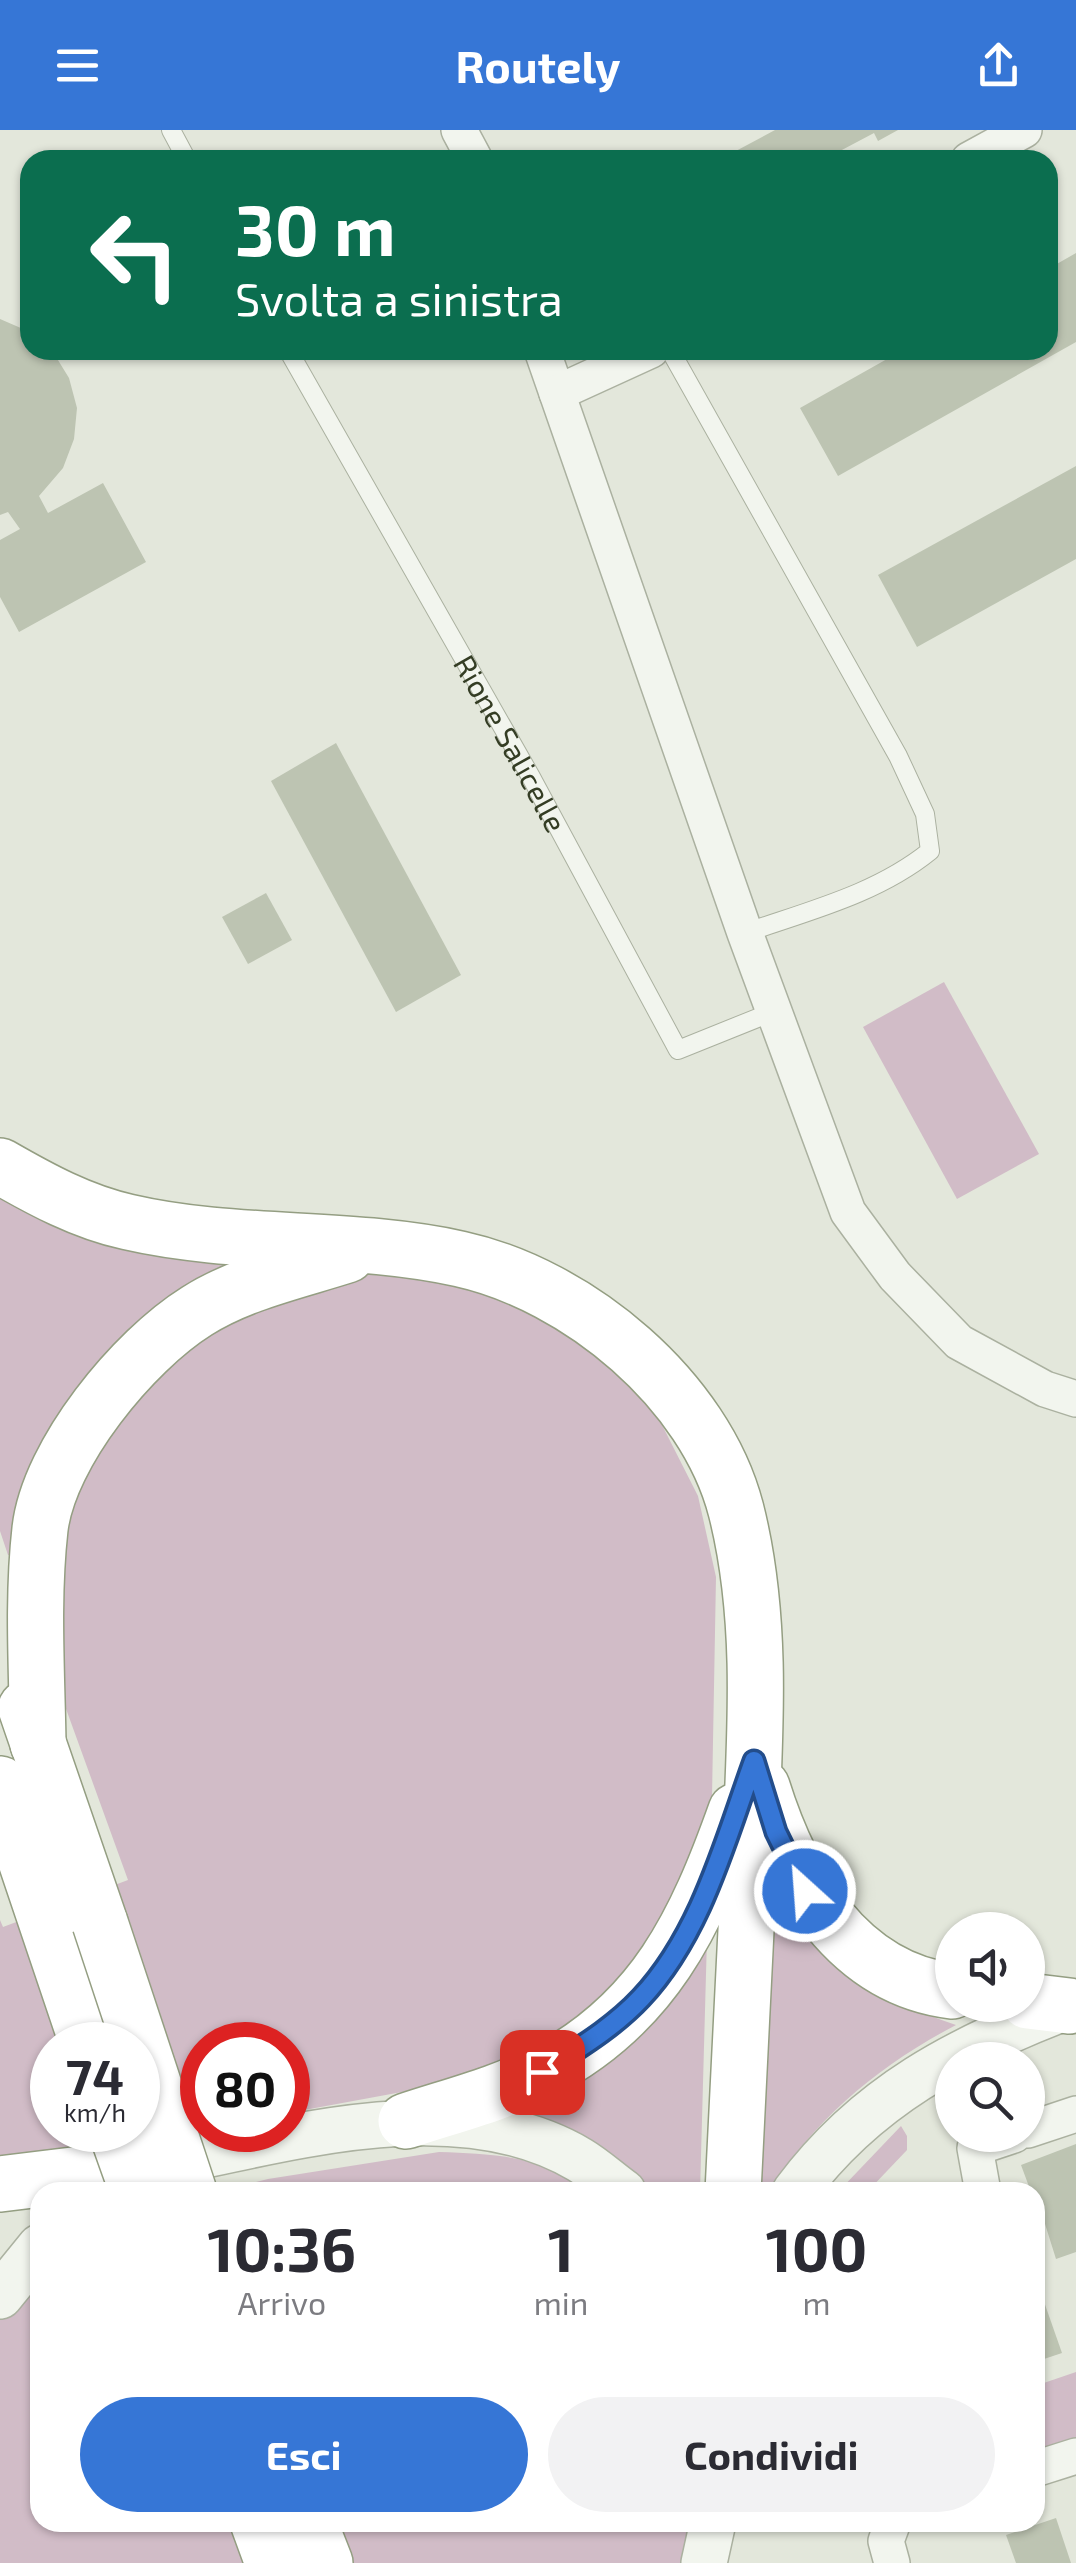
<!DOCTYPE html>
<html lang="it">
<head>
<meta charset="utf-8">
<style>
  body { margin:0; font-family:"Exo 2",sans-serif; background:#f2f2f3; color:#2b2b33; height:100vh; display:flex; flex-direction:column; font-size:38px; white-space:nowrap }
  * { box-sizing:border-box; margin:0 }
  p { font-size:32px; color:#7c7c81 }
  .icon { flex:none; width:55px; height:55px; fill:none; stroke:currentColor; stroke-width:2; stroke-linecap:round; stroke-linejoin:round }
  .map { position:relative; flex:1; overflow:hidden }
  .details { position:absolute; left:30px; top:2052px; width:1015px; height:350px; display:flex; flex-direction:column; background:#fff; border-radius:30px; box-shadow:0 2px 8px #0004 }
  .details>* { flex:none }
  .top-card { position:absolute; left:20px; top:20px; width:1038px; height:210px; border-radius:30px; box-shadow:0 2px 8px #0004; background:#0b6e4f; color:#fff; overflow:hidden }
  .buttons { position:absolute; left:935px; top:1782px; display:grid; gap:20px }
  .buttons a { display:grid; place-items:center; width:110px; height:110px; border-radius:50%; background:#fff; box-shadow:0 2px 8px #0004; font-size:50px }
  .speed { position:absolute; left:30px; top:1892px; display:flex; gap:20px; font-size:50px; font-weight:700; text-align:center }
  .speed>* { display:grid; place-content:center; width:130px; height:130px; border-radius:50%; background:#fff; box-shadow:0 2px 8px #0004; line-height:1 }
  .speed small { font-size:25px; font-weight:400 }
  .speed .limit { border:15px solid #d22; background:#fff; color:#111 }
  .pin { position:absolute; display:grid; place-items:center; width:85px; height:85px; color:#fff; margin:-42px; border-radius:20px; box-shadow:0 5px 15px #0006 }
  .me { position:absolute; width:110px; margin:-55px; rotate:334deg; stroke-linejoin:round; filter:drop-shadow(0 0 8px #0008) }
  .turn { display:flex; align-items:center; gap:35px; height:210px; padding:0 50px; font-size:45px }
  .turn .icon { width:130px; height:130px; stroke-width:2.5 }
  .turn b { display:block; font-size:70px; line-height:85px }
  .eta { display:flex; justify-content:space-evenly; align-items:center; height:170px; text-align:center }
  .eta b { font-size:60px; font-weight:700; line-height:70px }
  .primary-button { display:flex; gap:20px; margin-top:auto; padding:20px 50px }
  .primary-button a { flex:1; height:115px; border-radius:60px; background:#3676d6; color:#fff; font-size:40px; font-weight:700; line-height:115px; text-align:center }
  .primary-button a+a { background:#f2f2f3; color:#2b2b33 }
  header { display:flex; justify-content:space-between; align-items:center; height:130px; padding:0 50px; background:#3676d6; color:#fff; font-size:45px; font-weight:700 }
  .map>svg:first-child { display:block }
  .green { fill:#d1bcc7; fill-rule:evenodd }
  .building { fill:#bdc4b2 }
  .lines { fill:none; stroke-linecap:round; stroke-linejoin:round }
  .service-casing { stroke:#abb1a0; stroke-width:20 }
  .minor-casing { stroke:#abb1a0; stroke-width:38 }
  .tertiary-casing { stroke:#abb1a0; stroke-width:48 }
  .trunk-casing { stroke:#949e82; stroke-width:58 }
  .service { stroke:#f2f5ee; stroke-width:18 }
  .minor { stroke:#f2f5ee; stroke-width:35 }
  .tertiary { stroke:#f2f5ee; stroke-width:45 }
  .trunk { stroke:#fff; stroke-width:55 }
  .trunk-bridge-casing { stroke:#949e82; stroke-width:58; stroke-linecap:butt }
  .trunk-bridge { stroke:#fff; stroke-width:55 }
  .route-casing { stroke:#234d8b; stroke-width:25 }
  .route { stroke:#3676d6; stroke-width:18 }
  .labels { text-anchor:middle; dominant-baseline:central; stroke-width:8; stroke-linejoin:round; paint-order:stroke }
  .street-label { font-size:30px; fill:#343d24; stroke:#f1f5ea }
</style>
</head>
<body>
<header><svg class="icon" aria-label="menu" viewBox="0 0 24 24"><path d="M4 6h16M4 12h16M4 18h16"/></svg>Routely<svg class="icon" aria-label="share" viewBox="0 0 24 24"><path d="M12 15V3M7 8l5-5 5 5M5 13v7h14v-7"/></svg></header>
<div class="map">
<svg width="1076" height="2433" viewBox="0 0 1076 2433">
  <rect width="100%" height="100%" fill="#e3e7db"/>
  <g class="green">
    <path d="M944 852 1039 1024 957 1069 863 897Z"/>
    <path d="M0 1058 264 1125 223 1147 17 1426 8 1425 0 1401Z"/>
    <path d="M380 1144 421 1146 501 1166 574 1204 636 1260 661 1293 698 1366 716 1447 712 1667 707 1706 682 1780 579 1901 467 1950 288 1983V1915H202V1998L0 2034V1790L3 1797 128 1750 61 1565 47 1463 83 1333 187 1207 339 1147ZM52 1915H138V2000H52Z"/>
    <path d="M773 1761C819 1827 879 1870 956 1895 878 1936 816 1988 768 2062H756Z"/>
    <path d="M707 1808 700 2062H655L592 2013 510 1984Z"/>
    <path d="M901 1996 907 2006V2020L867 2062H838Z"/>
    <path d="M439 2022C501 2024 542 2027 594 2062H215L268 2049Z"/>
    <path d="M40 2141V2392L687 2393 685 2433H0V2190Z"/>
    <path d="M1076 2242V2309L1035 2323V2256Z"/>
  </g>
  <g class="building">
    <path d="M775 0H898L878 11 874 3 823 30H719Z"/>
    <path d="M1076 123V212L838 346 800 278 903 220H1048V139Z"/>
    <path d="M0 189 30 202V220L53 222 69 248 77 278 74 309 63 338 39 366 48 383 103 353 146 432 19 502 0 467V410L20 399 8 382 0 385Z"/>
    <path d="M1076 336V429L917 517 878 445Z"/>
    <path d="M336 613 461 845 396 882 271 651Z"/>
    <path d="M266 763 292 810 248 834 222 787Z"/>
    <path d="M1076 2014V2122L1056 2129 1035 2062H1031L1021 2035Z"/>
    <path d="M1035 2146 1062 2223 1035 2232Z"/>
    <path d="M1056 2388 1071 2433H1016L1006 2405Z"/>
  </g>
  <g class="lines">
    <defs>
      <g id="service">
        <path d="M171 0 187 30"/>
        <path id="s1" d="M288 220 531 647 678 920 775 881"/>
        <path d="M670 220 898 626 925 684 930 721C877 764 808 781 745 803"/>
      </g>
      <g id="minor">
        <path d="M459 0 475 30"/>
        <path d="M969 30 1024 0"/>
        <path d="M542 220 745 803 848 1082 895 1146 959 1212 1045 1259 1076 1269"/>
        <path d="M557 263 651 220"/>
        <path d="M1028 2000 1076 1984"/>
        <path d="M983 2062 975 2018 1014 2005"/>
        <path d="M1035 2339 1076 2326"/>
        <path d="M892 2433 886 2411 893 2392"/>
      </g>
      <g id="tertiary">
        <path d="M148 2043 163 2034C291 2008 459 1958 580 2030 595 2039 609 2052 623 2062"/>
        <path d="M795 2062C866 1966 959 1918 1069 1876"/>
        <path d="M0 2166 40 2117"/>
        <path d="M704 2433 713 2392"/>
      </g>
      <g id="trunk">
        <path d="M0 1036C40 1059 82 1082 128 1092 236 1117 352 1105 460 1129 578 1155 705 1260 736 1380 764 1490 755 1607 750 1720 744 1834 739 1948 733 2062"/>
        <path d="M26 1578 100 1793"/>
        <path d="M38 1614C37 1543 32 1470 40 1399 49 1323 133 1221 197 1181 241 1153 297 1141 347 1125"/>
        <path d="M0 1654 88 1915"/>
        <path d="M762 1657C791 1750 847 1848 952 1861"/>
        <path d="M1028 1871 1069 1876"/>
        <path d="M406 1991C451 1976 500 1964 542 1942 654 1884 696 1793 736 1681"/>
        <path d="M0 2054 163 2034"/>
        <path d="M258 2392 273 2433"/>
        <path d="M309 2392 325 2433"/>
      </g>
    </defs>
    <use href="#service" class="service-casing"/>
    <use href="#minor" class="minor-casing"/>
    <use href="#tertiary" class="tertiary-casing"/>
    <use href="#trunk" class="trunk-casing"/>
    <use href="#service" class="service"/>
    <use href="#minor" class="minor"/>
    <use href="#tertiary" class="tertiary"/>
    <use href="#trunk" class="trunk"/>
    <defs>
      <g id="trunk-bridge">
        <path d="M100 1793 189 2062"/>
        <path d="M116 2000 138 2062"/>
      </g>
    </defs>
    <use href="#trunk-bridge" class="trunk-bridge-casing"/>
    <use href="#trunk-bridge" class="trunk-bridge"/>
  </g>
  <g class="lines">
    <defs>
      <path id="route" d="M542 1942C577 1919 613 1898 641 1868 701 1804 725 1711 754 1631L776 1702 805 1761"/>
    </defs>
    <use href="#route" class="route-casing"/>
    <use href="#route" class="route"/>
  </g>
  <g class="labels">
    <g class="street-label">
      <text stroke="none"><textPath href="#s1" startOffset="452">Rione Salicelle</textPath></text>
    </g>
  </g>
</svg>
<div class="buttons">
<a><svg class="icon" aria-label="sound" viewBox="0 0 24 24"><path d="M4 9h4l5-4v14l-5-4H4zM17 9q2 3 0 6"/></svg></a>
<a><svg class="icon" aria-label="search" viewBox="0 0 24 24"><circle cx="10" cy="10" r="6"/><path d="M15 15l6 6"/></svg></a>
</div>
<div class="speed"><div>74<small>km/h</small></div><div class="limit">80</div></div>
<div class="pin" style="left:542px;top:1942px;background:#d93025"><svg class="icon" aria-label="arrive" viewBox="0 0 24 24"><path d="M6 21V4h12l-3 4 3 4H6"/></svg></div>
<svg class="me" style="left:805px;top:1761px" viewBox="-20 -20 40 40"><circle r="17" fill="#3676d6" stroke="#fff" stroke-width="3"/><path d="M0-11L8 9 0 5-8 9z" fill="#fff"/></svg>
<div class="top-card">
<div class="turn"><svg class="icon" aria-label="left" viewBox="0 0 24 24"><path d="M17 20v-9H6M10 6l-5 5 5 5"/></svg><div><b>30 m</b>Svolta a sinistra</div></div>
</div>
<section class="details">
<div class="eta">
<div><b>10:36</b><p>Arrivo</p></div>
<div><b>1</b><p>min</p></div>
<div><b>100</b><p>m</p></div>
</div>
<div class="primary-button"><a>Esci</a><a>Condividi</a></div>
</section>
</div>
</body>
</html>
